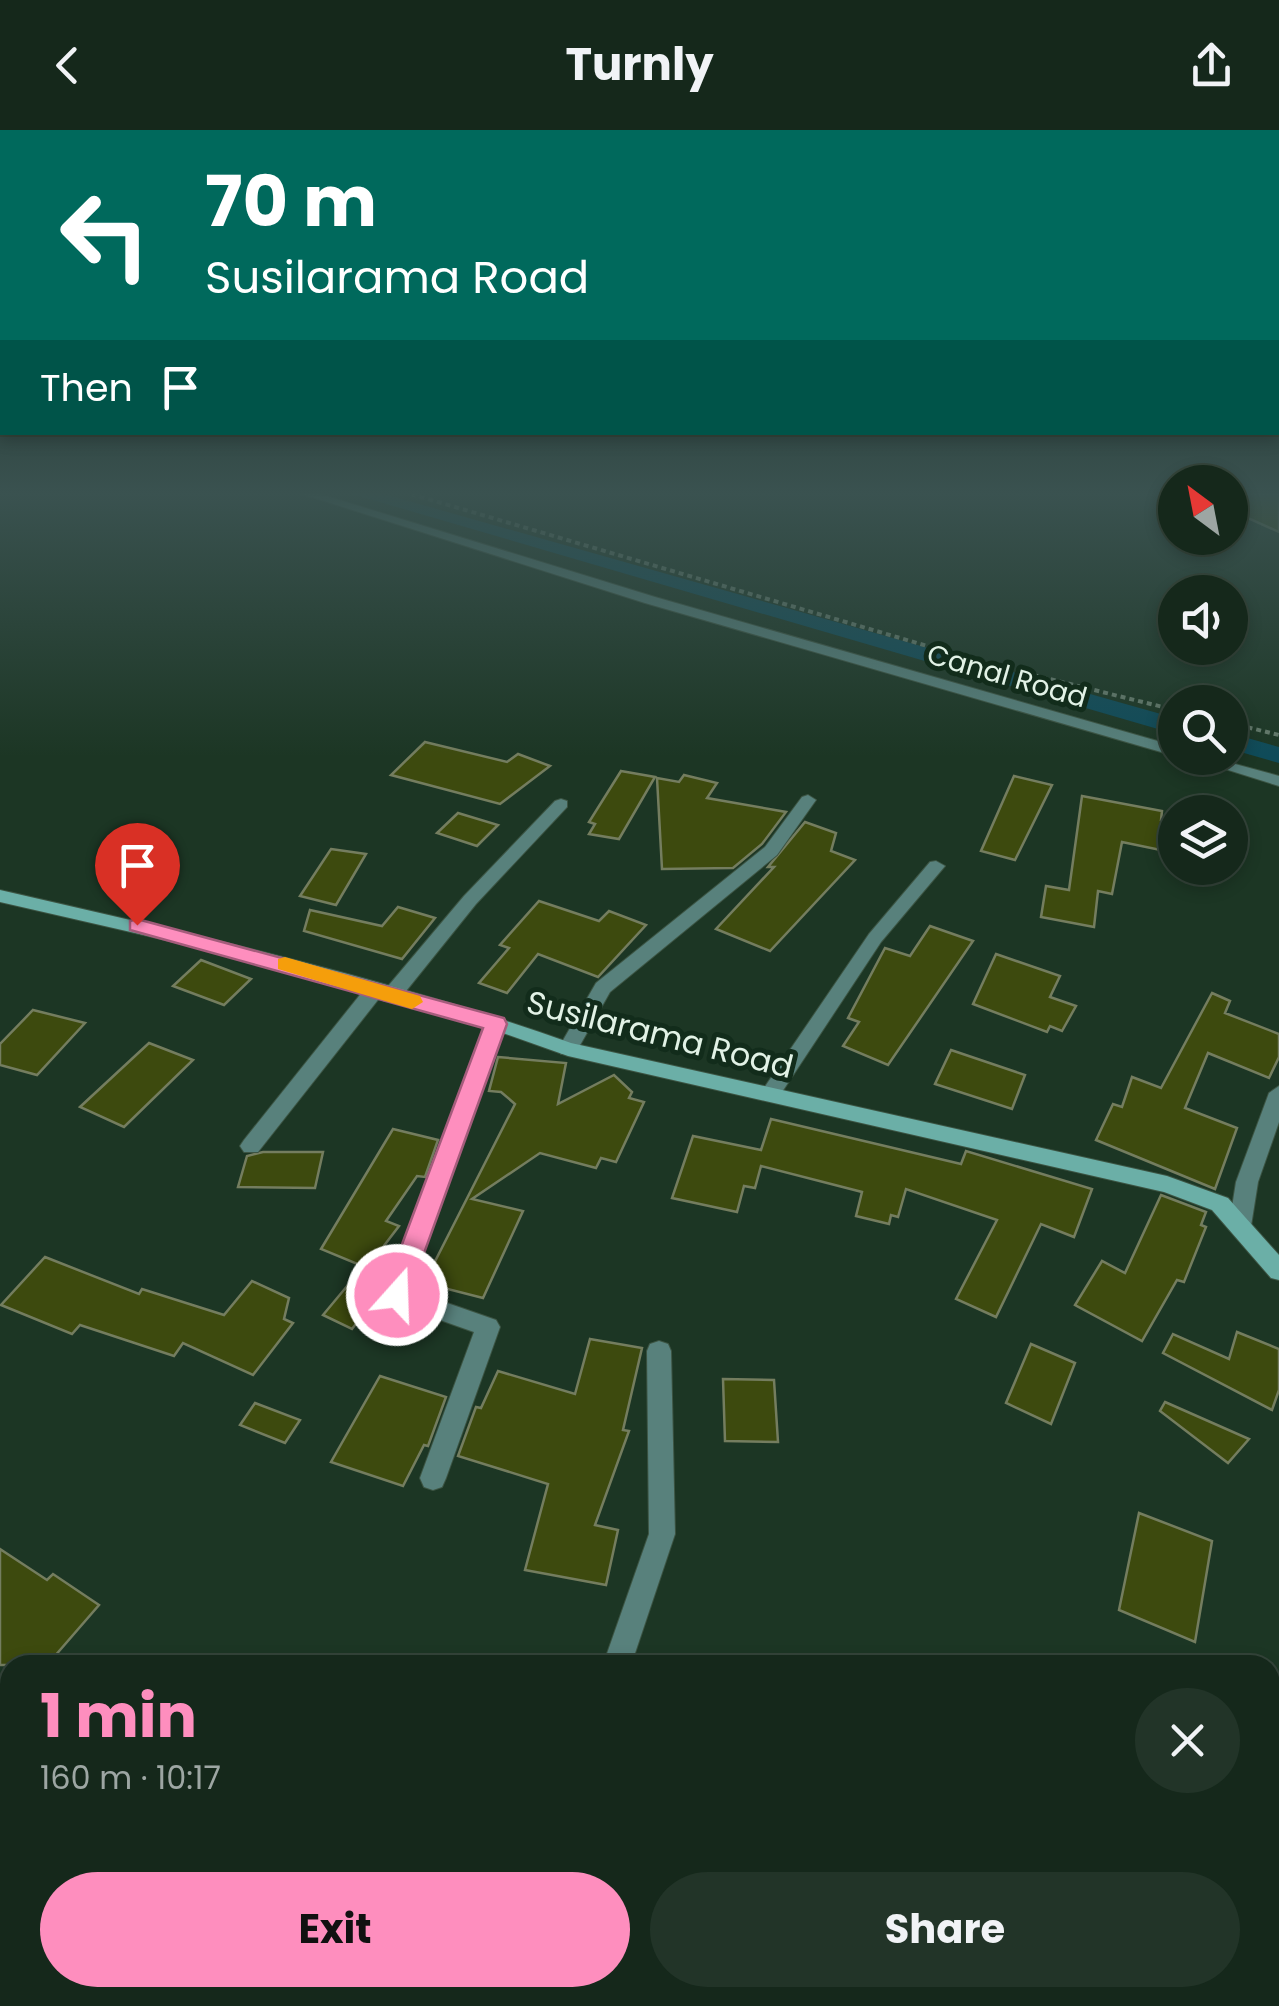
<!DOCTYPE html>
<html lang="en">
<head>
<meta charset="utf-8">
<style>
  body { margin:0; font-family:Poppins,sans-serif; background:#223428; color:#f1f3f6; height:100vh; display:flex; flex-direction:column; font-size:38px; white-space:nowrap }
  * { box-sizing:border-box; margin:0 }
  p { font-size:32px; color:#9da6a3 }
  .icon { flex:none; width:55px; height:55px; fill:none; stroke:currentColor; stroke-width:2; stroke-linecap:round; stroke-linejoin:round }
  .map { position:relative; flex:1; overflow:hidden }
  .details { position:absolute; left:0px; top:1525px; width:1280px; height:352px; display:flex; flex-direction:column; background:#15281b; border-radius:30px 30px 0 0; box-shadow:0 5px 15px #0003,0 0 0 2px #34443a }
  .details>* { flex:none }
  .hud { position:absolute; left:0px; top:0px; width:1280px; height:305px; box-shadow:0 5px 15px #0003,0 0 0 2px #34443a; background:#00695c; color:#fff; overflow:hidden }
  .needle { width:65px; rotate:328deg }
  .controls { position:absolute; left:1158px; top:335px; display:grid; gap:20px }
  .controls a { display:grid; place-items:center; width:90px; height:90px; border-radius:50%; background:#15281b; box-shadow:0 5px 15px #0003,0 0 0 2px #34443a; font-size:50px }
  .pin { position:absolute; display:grid; place-items:center; width:85px; height:85px; color:#fff; margin:-102px -42px; border-radius:50% 50% 50% 0; rotate:-45deg; box-shadow:0 0 10px #0007 }
  .pin .icon { rotate:45deg }
  .me { position:absolute; width:110px; margin:-55px; rotate:20deg; stroke-linejoin:round; filter:drop-shadow(0 0 8px #0008) }
  .turn { display:flex; align-items:center; gap:35px; height:210px; padding:0 40px; font-size:45px }
  .turn .icon { width:130px; height:130px; stroke-width:2.5 }
  .turn b { display:block; font-size:70px; line-height:85px }
  .then { display:flex; align-items:center; height:95px; padding:0 40px; background:#0003; gap:20px; font-size:38px }
  .round { display:grid; place-items:center; flex:none; width:105px; height:105px; border-radius:52px; background:#223428 }
  .summary { display:flex; align-items:center; justify-content:space-between; height:170px; padding:0 40px }
  h1 { font-size:60px; font-weight:700; line-height:75px; color:#fe8ebe }
  .button { display:flex; gap:20px; margin-top:auto; padding:20px 40px }
  .button a { flex:1; height:115px; border-radius:60px; background:#fe8ebe; color:#111; font-size:40px; font-weight:700; line-height:115px; text-align:center }
  .button a+a { background:#223428; color:#f1f3f6 }
  header { display:flex; justify-content:space-between; align-items:center; height:130px; padding:0 40px; background:#15281b; font-size:45px; font-weight:700 }
  .map>svg:first-child { display:block }
  .lines { fill:none; stroke-linecap:round; stroke-linejoin:round }
  .canal { fill:#0f4b59; fill-rule:evenodd }
  .building { fill:#3d4a0e; stroke:#747d5f; stroke-width:2.5 }
  .street-casing { stroke:#3c5443; stroke-width:2 }
  .secondary-casing { stroke:#3c5443; stroke-width:2 }
  .path { stroke:#657b6c; stroke-width:4; stroke-dasharray:5 4; stroke-linecap:butt }
  .street { fill:#58817c; fill-rule:evenodd }
  .secondary { fill:#6bafa7; fill-rule:evenodd }
  .route { fill:#fe8ebe; stroke:#a55c7c; stroke-width:2.5 }
  .slow { fill:#f59e0b }
  .labels { text-anchor:middle; dominant-baseline:central; stroke-width:10; stroke-linejoin:round; paint-order:stroke }
  .far-street-label { font-size:28px; fill:#e2f2e6; stroke:#122c1b }
  .street-label { font-size:32px; fill:#e2f2e6; stroke:#122c1b }
</style>
</head>
<body>
<header><svg class="icon" aria-label="back" viewBox="0 0 24 24"><path d="M15 5l-7 7 7 7"/></svg>Turnly<svg class="icon" aria-label="share" viewBox="0 0 24 24"><path d="M12 15V3M7 8l5-5 5 5M5 13v7h14v-7"/></svg></header>
<div class="map">
<svg width="1279" height="1876" viewBox="0 0 1279 1876">
  <rect width="100%" height="100%" fill="#1c3624"/>
  <g class="lines">
    <g class="canal">
      <path d="M352 364H384L1175 588V604Z"/>
      <path d="M1230 603 1279 617V633L1230 619Z"/>
    </g>
  </g>
  <g class="building">
    <path d="M1230 364H1279V402L1230 380Z"/>
    <path d="M425 612 507 632 518 624 550 636 500 674 391 645Z"/>
    <path d="M621 641 655 647 619 709 589 704 595 694 589 692Z"/>
    <path d="M684 645 717 653 707 668 786 682 762 714 733 738 662 739 657 648 679 652Z"/>
    <path d="M1014 646 1052 655 1015 730 981 721Z"/>
    <path d="M1082 666 1162 681 1161 690 1175 693V723L1122 712 1112 764 1098 761 1094 797 1041 787 1046 756 1069 760Z"/>
    <path d="M458 683 498 695 477 716 437 703Z"/>
    <path d="M805 692 836 703 831 721 855 730 770 821 716 799 774 737H768Z"/>
    <path d="M331 719 366 724 336 775 300 766Z"/>
    <path d="M539 771 599 791 609 781 646 795 598 847 538 824 507 863 479 853 509 818 500 815Z"/>
    <path d="M398 777 435 788 402 829 304 801 310 780 382 796Z"/>
    <path d="M930 796 973 811 888 935 843 916 859 892 848 888 885 818 910 826Z"/>
    <path d="M996 824 1060 846 1050 867 1076 876 1062 901 1050 896 1047 902 973 874Z"/>
    <path d="M201 830 251 849 224 875 173 856Z"/>
    <path d="M1212 863 1230 871 1225 883 1279 904V927L1269 948 1208 923 1185 978 1237 998 1215 1059 1096 1010 1113 974 1122 977 1132 947 1161 958Z"/>
    <path d="M33 880 85 893 37 945 0 935V914Z"/>
    <path d="M149 913 193 930 124 997 80 977Z"/>
    <path d="M951 920 1025 945 1012 979 935 954Z"/>
    <path d="M498 927 566 933 558 974 614 945 632 962 629 968 644 972 616 1032 601 1028 596 1038 540 1023 472 1069 523 1081 483 1168 424 1153 515 974 501 962 489 961Z"/>
    <path d="M771 989 961 1034 966 1021 1092 1059 1074 1107 1041 1094 996 1187 956 1169 997 1090 906 1059 898 1087 891 1085 889 1094 856 1086 862 1062 761 1036 755 1058 744 1056 737 1082 672 1068 693 1006 761 1020Z"/>
    <path d="M393 999 438 1010 425 1047 417 1046 386 1091 399 1096 367 1138 321 1119Z"/>
    <path d="M263 1022H323L315 1058 238 1057 247 1026Z"/>
    <path d="M1161 1065 1206 1082 1201 1095 1206 1097 1184 1152 1177 1150 1142 1211 1075 1175 1102 1131 1125 1143Z"/>
    <path d="M45 1127 139 1164 142 1159 224 1185 252 1151 289 1168 284 1189 293 1193 253 1245 183 1213 174 1226 80 1195 72 1204 1 1175Z"/>
    <path d="M348 1155 376 1168 352 1199 323 1185Z"/>
    <path d="M1237 1202 1279 1219V1260L1272 1280 1163 1223 1173 1204 1229 1229Z"/>
    <path d="M590 1209 642 1218 623 1300 629 1301 595 1395 618 1400 606 1455 525 1440 548 1354 458 1326 476 1277 481 1278 498 1241 575 1264Z"/>
    <path d="M1031 1214 1075 1233 1051 1294 1006 1273Z"/>
    <path d="M380 1246 446 1267 428 1316 424 1315 403 1356 331 1332Z"/>
    <path d="M723 1249 774 1250 778 1312 725 1311Z"/>
    <path d="M1165 1272 1249 1309 1228 1333 1160 1281Z"/>
    <path d="M255 1273 300 1290 285 1313 240 1295Z"/>
    <path d="M1139 1383 1212 1411 1195 1512 1119 1480Z"/>
    <path d="M0 1419 47 1450 53 1444 99 1475 47 1535H0Z"/>
  </g>
  <g class="lines">
    <defs>
      <g id="street">
        <path d="M302 364H320L655 467 1175 616V626L645 473Z"/>
        <path d="M1190 628H1213L1279 646V656Z"/>
        <path d="M808 665 816 670 777 725 610 862 575 924H561L558 919 596 853 765 717 802 667Z"/>
        <path d="M561 669 567 671V677L476 774 398 871H384L382 866 384 861 464 766 555 671Z"/>
        <path d="M936 731 945 736 881 812 778 968H764L761 963 764 958 869 804 930 732Z"/>
        <path d="M374 855 381 856 383 861 381 866 258 1022H244L240 1016 244 1010 367 856Z"/>
        <path d="M496 886 506 893 410 1160 496 1190 500 1197 446 1348 442 1357 433 1360 424 1357 420 1348 474 1202 389 1172 385 1165 486 893Z"/>
        <path d="M1279 956V992L1258 1052 1251 1096 1248 1102 1240 1105 1232 1102 1229 1096 1236 1052 1269 963Z"/>
        <path d="M659 1211 668 1214 671 1221 675 1404 631 1535H603L649 1404 647 1221 650 1214Z"/>
        <path d="M0 1780 10 1783V1815L0 1812Z"/>
        <path d="M272 1868H337L341 1876H276Z"/>
        <path d="M515 1868H549L547 1876H513Z"/>
      </g>
      <path id="secondary" d="M0 760C192 804 385 847 571 913L1167 1046 1228 1068 1279 1125V1150L1271 1148 1212 1080 1164 1062 568 926 472 892 244 828 0 772Z"/>
    </defs>
    <use href="#street" class="street-casing"/>
    <use href="#secondary" class="secondary-casing"/>
    <g class="path">
      <path d="M411 364 985 533 1175 580"/>
      <path d="M1230 593 1279 605"/>
    </g>
    <use href="#street" class="street"/>
    <use href="#secondary" class="secondary"/>
  </g>
  <linearGradient id="sky" x2="0" y2="1"><stop stop-color="#0f1e14"/><stop offset="0.58" stop-color="#3a5250"/><stop offset="1" stop-color="#3a5250" stop-opacity="0"/></linearGradient>
  <rect width="1279" height="627" fill="url(#sky)"/>
  <path class="route" d="M137 789 504 888 507 894 406 1173H387L383 1165 483 898 130 800V791Z"/>
  <path class="slow" d="M285 827 420 866 423 872 412 879 278 839V829Z"/>
  <g class="labels">
    <g class="far-street-label">
      <text transform="translate(1007 546) rotate(16)">Canal Road</text>
    </g>
    <g class="street-label">
      <text transform="translate(660 904) rotate(14)">Susilarama Road</text>
    </g>
  </g>
</svg>
<div class="controls">
<a><svg class="needle" viewBox="-14 -14 28 28"><path d="M0-13l5 13h-10z" fill="#e53935"/><path d="M0 13l5-13h-10z" fill="#9da6a3"/></svg></a>
<a><svg class="icon" aria-label="sound" viewBox="0 0 24 24"><path d="M4 9h4l5-4v14l-5-4H4zM17 9q2 3 0 6"/></svg></a>
<a><svg class="icon" aria-label="search" viewBox="0 0 24 24"><circle cx="10" cy="10" r="6"/><path d="M15 15l6 6"/></svg></a>
<a><svg class="icon" aria-label="layers" viewBox="0 0 24 24"><path d="M12 4l9 5-9 5-9-5zM3 14l9 5 9-5"/></svg></a>
</div>
<div class="pin" style="left:137px;top:795px;background:#d93025"><svg class="icon" aria-label="arrive" viewBox="0 0 24 24"><path d="M6 21V4h12l-3 4 3 4H6"/></svg></div>
<svg class="me" style="left:397px;top:1165px" viewBox="-20 -20 40 40"><circle r="17" fill="#fe8ebe" stroke="#fff" stroke-width="3"/><path d="M0-11L8 9 0 5-8 9z" fill="#fff"/></svg>
<div class="hud">
<div class="turn"><svg class="icon" aria-label="left" viewBox="0 0 24 24"><path d="M17 20v-9H6M10 6l-5 5 5 5"/></svg><div><b>70 m</b>Susilarama Road</div></div>
<div class="then">Then<svg class="icon" aria-label="arrive" viewBox="0 0 24 24"><path d="M6 21V4h12l-3 4 3 4H6"/></svg></div>
</div>
<section class="details">
<div class="summary"><div><h1>1 min</h1><p>160 m · 10:17</p></div><a class="round"><svg class="icon" aria-label="close" viewBox="0 0 24 24"><path d="M6 6l12 12M18 6L6 18"/></svg></a></div>
<div class="button"><a>Exit</a><a>Share</a></div>
</section>
</div>
</body>
</html>
